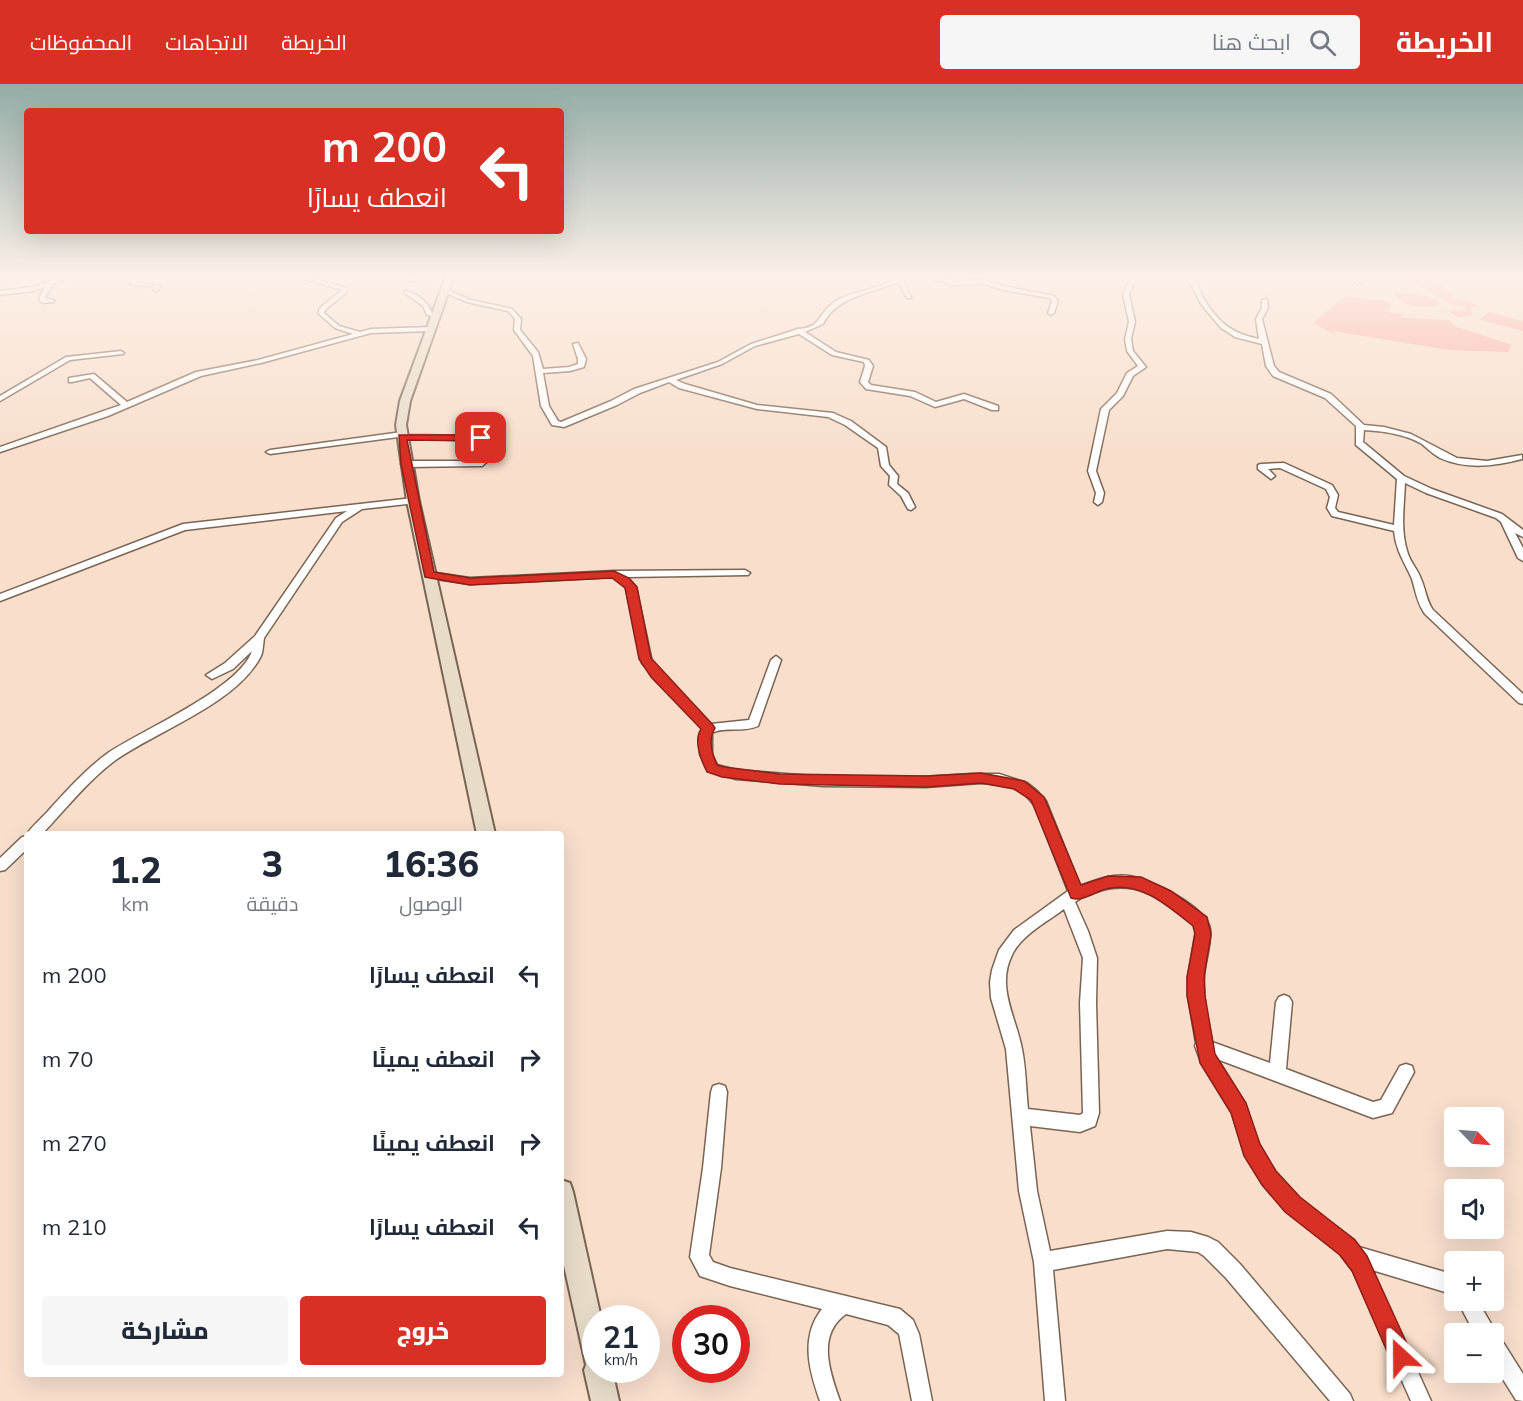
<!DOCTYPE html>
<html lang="ar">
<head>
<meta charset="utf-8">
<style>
  body { margin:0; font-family:Mulish,Cairo,sans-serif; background:#f6f6f7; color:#1f2937; direction:rtl; height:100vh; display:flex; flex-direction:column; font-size:22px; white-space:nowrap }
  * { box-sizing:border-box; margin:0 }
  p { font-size:20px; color:#747a83 }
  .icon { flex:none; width:33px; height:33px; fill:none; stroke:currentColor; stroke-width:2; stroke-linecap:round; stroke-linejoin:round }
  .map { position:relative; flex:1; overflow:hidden; direction:ltr }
  .side { position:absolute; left:24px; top:747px; width:540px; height:546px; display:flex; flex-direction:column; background:#fff; border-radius:6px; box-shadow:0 6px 24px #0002; direction:rtl }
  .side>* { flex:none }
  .hud { position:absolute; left:24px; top:24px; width:540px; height:126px; border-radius:6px; box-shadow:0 6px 24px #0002; direction:rtl; background:#d93025; color:#fff; overflow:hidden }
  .needle { width:39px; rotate:115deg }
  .fabs { position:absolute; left:1444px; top:1023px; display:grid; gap:12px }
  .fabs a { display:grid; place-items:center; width:60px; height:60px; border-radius:6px; background:#fff; box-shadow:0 6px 24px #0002; font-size:30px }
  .speed { position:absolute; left:582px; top:1221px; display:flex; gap:12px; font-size:30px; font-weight:700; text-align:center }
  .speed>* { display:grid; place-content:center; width:78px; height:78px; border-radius:50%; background:#fff; box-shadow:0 6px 24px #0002; line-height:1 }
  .speed small { font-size:15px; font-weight:400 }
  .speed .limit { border:9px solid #d22; background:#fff; color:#111 }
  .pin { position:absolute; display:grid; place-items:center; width:51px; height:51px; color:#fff; margin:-26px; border-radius:12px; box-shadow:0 3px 9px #0006 }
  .me { position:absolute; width:66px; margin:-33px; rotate:336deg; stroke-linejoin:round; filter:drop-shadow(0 0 4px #0008) }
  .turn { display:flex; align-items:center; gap:21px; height:126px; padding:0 18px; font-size:27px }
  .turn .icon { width:78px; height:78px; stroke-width:2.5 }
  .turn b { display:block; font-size:42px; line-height:51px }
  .eta { display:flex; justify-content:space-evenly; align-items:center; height:102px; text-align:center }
  .eta b { font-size:36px; font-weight:800; line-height:42px }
  .button { display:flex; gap:12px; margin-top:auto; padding:12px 18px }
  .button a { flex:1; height:69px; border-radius:6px; background:#d93025; color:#fff; font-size:24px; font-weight:800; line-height:69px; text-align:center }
  .button a+a { background:#f6f6f7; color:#1f2937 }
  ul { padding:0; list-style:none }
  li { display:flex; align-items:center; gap:18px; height:84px; padding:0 18px }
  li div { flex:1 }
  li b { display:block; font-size:22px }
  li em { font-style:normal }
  header { display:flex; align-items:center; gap:36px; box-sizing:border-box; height:84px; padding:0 30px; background:#d93025; color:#fff }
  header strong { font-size:28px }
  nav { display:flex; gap:33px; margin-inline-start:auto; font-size:21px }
  .search { width:420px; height:54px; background:#f6f6f7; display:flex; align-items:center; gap:15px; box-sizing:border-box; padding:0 21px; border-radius:6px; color:#747a83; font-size:22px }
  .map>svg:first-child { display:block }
  .green { fill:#fca8a5 }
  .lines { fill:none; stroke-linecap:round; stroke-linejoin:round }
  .street-casing { stroke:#7a6453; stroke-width:3 }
  .secondary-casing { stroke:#7a6453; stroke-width:4 }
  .street { fill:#fff; fill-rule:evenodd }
  .secondary { fill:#e8dcc9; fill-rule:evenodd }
  .route { fill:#d93025; stroke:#8d1f18; stroke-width:1.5 }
</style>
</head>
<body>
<header>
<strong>الخريطة</strong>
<div class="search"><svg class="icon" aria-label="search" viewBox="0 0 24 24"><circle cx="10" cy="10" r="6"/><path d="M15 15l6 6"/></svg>ابحث هنا</div>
<nav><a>الخريطة</a><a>الاتجاهات</a><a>المحفوظات</a></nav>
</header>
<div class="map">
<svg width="1523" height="1317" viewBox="0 0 1523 1317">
  <rect width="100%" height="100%" fill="#f8decb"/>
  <g class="green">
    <path d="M1372 192H1419L1446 203 1440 204 1456 210 1450 214 1467 217 1479 223H1471L1472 232 1459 233 1447 227 1466 226V223L1452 221 1430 207 1401 195Z"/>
    <path d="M1392 208 1416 210 1438 216 1440 221C1421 225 1404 223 1392 208Z"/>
    <path d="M1345 212 1390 218V225L1386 228 1405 230 1400 233 1449 236 1454 242 1512 261 1508 268 1450 266 1332 247 1337 252 1313 239Z"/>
    <path d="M1488 228 1523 237V247L1480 236Z"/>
  </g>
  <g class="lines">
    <defs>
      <g id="street">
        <path d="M65 192H75L53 200 45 214 54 216V218L43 219 40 217 39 214 45 203 33 207 0 211V207L32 203Z"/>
        <path d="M134 192H140L136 198 161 202 156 208 153 206 154 203 130 200Z"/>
        <path d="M293 192H304L347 204 346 209 326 225 324 229 339 242 360 248 371 245 431 243 434 245 431 247 371 249 261 279 201 292 108 332 0 368V363L121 321 90 294 72 298H69V294L94 290 127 318 196 288 258 276 353 250 335 244 318 229 321 223 342 206Z"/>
        <path d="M409 192H415L414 197H410Z"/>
        <path d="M902 192H911L903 196 911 214H907L898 198C870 210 837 212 823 240L805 248 836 268 869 276 873 282 868 298 871 301 915 308 936 318 964 310 998 322V326H992L964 315 935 323 910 312 866 305 860 298 865 282 864 278 832 271 799 250 755 262 722 280 676 296 685 300 757 321 833 329 851 337 886 363 889 381 898 392 897 400 908 409 915 423 911 426 908 425 901 412 889 401 890 392 881 382 878 364 845 341 828 333 757 325 679 304 669 298 640 309 617 321 564 343 552 341 541 322 533 272 514 246 515 235 508 227 467 218 441 207 444 205 471 216 512 225 521 235 520 246 538 268 543 285 569 283 578 280V275L573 260 578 259 586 275 584 283 570 287 543 289 549 322 558 337 561 338 611 317 634 305 718 278 751 260 795 246 796 245C822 245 817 229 836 217 847 209 864 208 876 203 885 200 894 195 902 192Z"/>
        <path d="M923 192H934L953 197 984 196 1004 202 1054 212 1058 217 1054 229 1051 231 1048 229 1052 217 1050 214 1003 206 984 200 953 201Z"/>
        <path d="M1131 192H1137L1129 210 1135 238 1131 255 1133 267 1146 283 1133 292 1123 312 1109 326 1096 387 1104 409 1102 418 1098 421 1094 418 1096 409 1088 387 1101 325 1117 309 1127 289 1138 282 1127 267 1125 255 1129 238 1123 210Z"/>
        <path d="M1180 192C1185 192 1190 192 1194 195 1198 199 1200 208 1203 213 1217 238 1231 249 1259 255L1256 235 1262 224V216L1267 215 1268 224 1262 235 1274 282 1279 288 1331 310 1364 341 1384 343 1411 350 1457 374 1487 377 1522 371V375C1495 382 1467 386 1440 374 1433 370 1428 365 1422 360 1405 350 1383 347 1364 346L1363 358 1404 392 1432 405 1502 430 1523 446V453L1515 449 1523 464V477L1518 474 1501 438 1496 434 1426 409 1405 399C1404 423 1400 447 1408 470 1411 479 1418 486 1421 495 1426 506 1426 516 1433 526L1523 610V620L1519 619 1425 530C1417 519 1416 508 1412 495 1404 477 1396 467 1394 447L1332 432 1327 424 1330 413 1326 405 1280 384 1268 385 1275 392 1271 395 1258 385V381L1261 380 1284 379 1332 401 1338 411 1335 424 1338 428 1394 441 1397 395 1356 361V342L1325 314 1273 292 1266 282 1262 260 1235 253 1221 244 1201 220 1190 198Z"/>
        <path d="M1349 192H1356L1362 199 1357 200Z"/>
        <path d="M405 207C416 208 428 218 432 229L437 231V233L427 231 423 222 405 209Z"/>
        <path d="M121 267 124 269 123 270 70 276 0 317V312L66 273Z"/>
        <path d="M402 348 406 351 481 352 495 358 490 375 482 382 405 383 401 380 405 377H477L482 374 487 359 480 356 402 355 398 353 270 370 266 368 270 366Z"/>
        <path d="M413 414 416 415V419L362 425 342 438 264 554C263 560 263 567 261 572 237 619 159 646 117 675 88 696 66 725 42 750H27C33 741 42 734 49 726 67 706 86 685 108 669 142 646 239 605 252 567L233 585 212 595 206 591 225 579 255 552 336 434 347 427 185 446 0 517V510L183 440Z"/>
        <path d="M745 486 750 489 748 491 627 493 636 503 652 578 711 640 749 636 771 576 776 572 781 576 758 642C742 649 725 642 712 649V670L717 681 736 686 823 693 905 694 972 690H999L1027 699 1037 707 1046 717 1080 802C1096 796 1112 790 1129 792 1149 794 1207 823 1210 845 1212 861 1204 878 1204 895 1203 916 1208 937 1212 958L1270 979 1276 918 1279 913 1284 911 1289 913 1292 918 1286 985 1373 1018 1381 1016 1400 982 1406 980 1412 982 1414 988 1392 1029 1373 1034 1217 975 1245 1019 1258 1061 1275 1088 1299 1115 1354 1156 1359 1163 1455 1191V1211L1372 1186 1431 1317H1411L1353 1187 1340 1170 1287 1127 1263 1100 1245 1071 1232 1029 1201 978 1195 962 1196 959 1188 912V893L1196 846 1195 841C1163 817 1138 793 1096 808 1089 810 1081 813 1075 818L1088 847 1097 874 1096 919 1099 1029 1095 1042 1080 1048 1030 1042 1037 1107 1050 1167 1167 1147 1191 1148 1208 1153 1218 1158 1240 1180 1350 1310 1353 1317H1330L1226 1194 1204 1172 1198 1168 1167 1165 1053 1186 1065 1317H1045L1034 1178 1019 1107 1006 965 991 914 990 898 992 886 999 866 1014 846 1068 807 1035 722 1024 709 1008 701 981 699 926 703 823 702 736 695 708 687 700 670 702 644 642 579 626 504 622 498 612 493 470 500 429 494 424 491 429 488 470 494 614 487ZM1064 825 1083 874 1080 919 1083 1029 1080 1031 1028 1025C1026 1006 1026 985 1022 965 1016 933 996 903 1012 871 1021 851 1047 838 1064 825Z"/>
        <path d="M27 752V765L5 786 0 787V774L22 753Z"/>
        <path d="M719 1000 725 1002 727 1008 721 1084 709 1171 713 1178 730 1184 900 1225 913 1236 919 1250 932 1317H912L899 1250 888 1241 846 1230C816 1251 830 1289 840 1317H820C809 1286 800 1253 822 1225L730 1202 700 1192 690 1173 703 1084 711 1008 713 1002Z"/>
        <path d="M1457 1216H1477L1493 1243 1495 1252 1501 1255 1523 1290V1317L1516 1316 1494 1281V1250H1475Z"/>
      </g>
      <g id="secondary">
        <path d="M446 192H454L410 317 406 341 419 417 495 750H477L407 417 396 341 400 317Z"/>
        <path d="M561 1096 570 1099 573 1108 601 1234H596V1286H612L619 1317H591L584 1286 586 1281 561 1168Z"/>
      </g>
    </defs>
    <use href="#street" class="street-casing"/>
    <use href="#secondary" class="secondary-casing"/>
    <use href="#street" class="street"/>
    <use href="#secondary" class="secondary"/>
  </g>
  <linearGradient id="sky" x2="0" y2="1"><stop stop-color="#93aca6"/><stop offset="0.51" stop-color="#fcf0e8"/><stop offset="1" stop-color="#fcf0e8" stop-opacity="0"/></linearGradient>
  <rect width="1523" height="377" fill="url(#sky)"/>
  <path class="route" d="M399 351H481L486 354 481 357 407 356 434 488 470 494 614 487 629 494 637 503 651 574 713 641 715 644C708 655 712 670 717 681L724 683 780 690 927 692 981 689 1024 697 1044 713 1081 801 1108 792 1141 793 1171 807 1207 833 1211 850 1204 893 1205 912 1215 970 1246 1019 1260 1060 1276 1087 1300 1113 1355 1156 1367 1172 1413 1273 1409 1281 1401 1284 1393 1281 1352 1187 1340 1171 1285 1128 1262 1101 1244 1072 1231 1029 1200 979 1187 912V893L1195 850 1193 842C1168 822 1140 796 1106 805 1095 808 1082 818 1071 814L1031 716 1014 705 981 699 927 703 780 700 722 693 707 688C701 676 693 657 701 645L651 593 639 575 625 504 612 494 470 501 425 493 401 380Z"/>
</svg>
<div class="fabs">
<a><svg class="needle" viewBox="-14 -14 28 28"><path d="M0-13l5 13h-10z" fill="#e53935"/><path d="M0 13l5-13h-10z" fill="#747a83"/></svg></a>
<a><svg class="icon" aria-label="sound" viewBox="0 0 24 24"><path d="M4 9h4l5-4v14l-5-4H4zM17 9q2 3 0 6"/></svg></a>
<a>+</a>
<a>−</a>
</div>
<div class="speed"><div>21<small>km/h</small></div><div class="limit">30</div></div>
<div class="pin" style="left:481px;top:354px;background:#d93025"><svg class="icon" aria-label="arrive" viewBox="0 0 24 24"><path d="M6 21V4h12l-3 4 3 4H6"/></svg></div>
<svg class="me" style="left:1401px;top:1273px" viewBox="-20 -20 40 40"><path d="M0-17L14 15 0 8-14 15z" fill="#d93025" stroke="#fff" stroke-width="4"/></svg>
<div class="hud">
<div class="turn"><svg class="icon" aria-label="left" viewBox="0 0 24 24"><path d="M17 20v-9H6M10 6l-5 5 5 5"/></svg><div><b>200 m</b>انعطف يسارًا</div></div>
</div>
<section class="side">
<div class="eta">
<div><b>16:36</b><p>الوصول</p></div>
<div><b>3</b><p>دقيقة</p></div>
<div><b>1.2</b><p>km</p></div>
</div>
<ul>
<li><svg class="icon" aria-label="left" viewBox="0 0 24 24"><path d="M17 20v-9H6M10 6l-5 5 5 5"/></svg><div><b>انعطف يسارًا</b></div><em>200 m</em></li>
<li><svg class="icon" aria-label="right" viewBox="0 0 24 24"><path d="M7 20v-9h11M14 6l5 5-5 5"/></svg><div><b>انعطف يمينًا</b></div><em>70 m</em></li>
<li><svg class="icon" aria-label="right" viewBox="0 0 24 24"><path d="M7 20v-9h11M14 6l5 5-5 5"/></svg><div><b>انعطف يمينًا</b></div><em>270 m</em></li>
<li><svg class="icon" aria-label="left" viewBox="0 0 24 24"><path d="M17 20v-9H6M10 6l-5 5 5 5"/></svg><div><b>انعطف يسارًا</b></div><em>210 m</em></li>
</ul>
<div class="button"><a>خروج</a><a>مشاركة</a></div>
</section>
</div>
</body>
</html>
